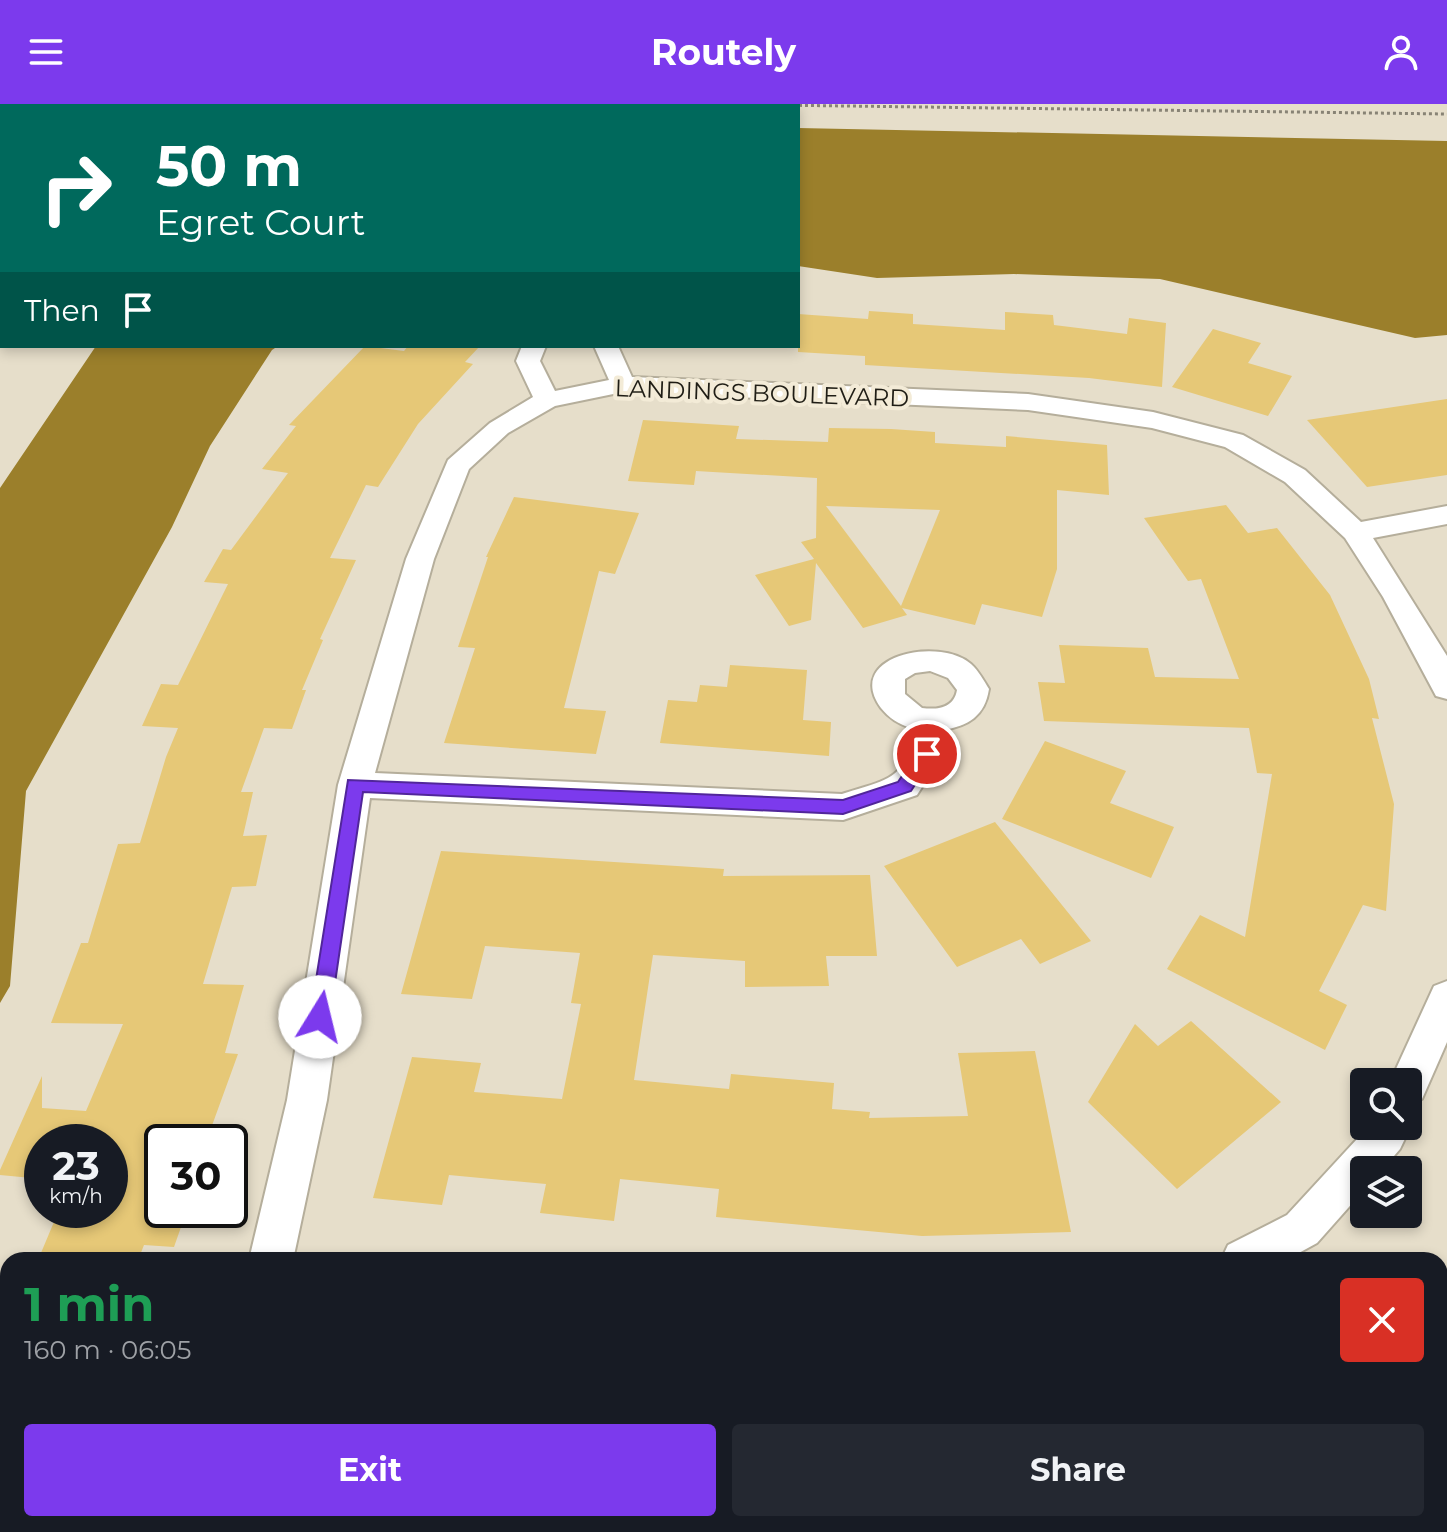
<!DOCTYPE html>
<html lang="en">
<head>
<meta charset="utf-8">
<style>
  body { margin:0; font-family:Montserrat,sans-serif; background:#242831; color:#f1f3f6; height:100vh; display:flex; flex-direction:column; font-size:30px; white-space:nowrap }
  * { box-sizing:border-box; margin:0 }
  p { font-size:26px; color:#9ea1a6 }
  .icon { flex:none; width:44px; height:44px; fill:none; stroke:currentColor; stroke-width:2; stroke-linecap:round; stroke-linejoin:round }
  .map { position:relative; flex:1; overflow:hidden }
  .sheet { position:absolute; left:0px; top:1148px; width:1448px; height:280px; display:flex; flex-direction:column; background:#171b24; border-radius:24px 24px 0 0; box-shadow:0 4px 12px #0003 }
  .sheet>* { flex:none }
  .top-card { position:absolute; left:0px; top:0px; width:800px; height:244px; box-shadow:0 4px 12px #0003; background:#00695c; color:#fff; overflow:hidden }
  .tools { position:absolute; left:1350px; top:964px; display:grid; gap:16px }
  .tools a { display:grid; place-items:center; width:72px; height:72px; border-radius:8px; background:#171b24; box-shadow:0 4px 12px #0003; font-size:40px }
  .speed { position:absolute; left:24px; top:1020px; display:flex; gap:16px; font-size:40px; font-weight:700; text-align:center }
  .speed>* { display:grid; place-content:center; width:104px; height:104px; border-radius:50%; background:#171b24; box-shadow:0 4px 12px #0003; line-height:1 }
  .speed small { font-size:20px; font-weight:400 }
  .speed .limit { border:4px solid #111; border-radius:12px; background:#fff; color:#111 }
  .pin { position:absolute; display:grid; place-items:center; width:68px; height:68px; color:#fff; margin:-34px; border:4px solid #fff; border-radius:50%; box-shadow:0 2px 8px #0007 }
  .me { position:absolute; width:88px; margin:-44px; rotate:9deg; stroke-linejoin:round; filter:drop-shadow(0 0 6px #0008) }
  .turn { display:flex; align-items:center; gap:28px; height:168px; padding:0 24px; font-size:36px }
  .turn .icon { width:104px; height:104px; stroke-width:2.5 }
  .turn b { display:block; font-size:56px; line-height:68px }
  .then { display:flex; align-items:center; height:76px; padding:0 24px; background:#0003; gap:16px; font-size:30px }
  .round { display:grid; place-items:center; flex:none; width:84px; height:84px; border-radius:8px; background:#242831 }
  .head { display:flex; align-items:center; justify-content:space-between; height:136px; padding:0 24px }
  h1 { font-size:48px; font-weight:700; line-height:60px; color:#1e9e55 }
  .button { display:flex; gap:16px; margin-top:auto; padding:16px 24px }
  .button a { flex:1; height:92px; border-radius:8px; background:#7c3aed; color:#fff; font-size:32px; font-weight:700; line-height:92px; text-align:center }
  .button a+a { background:#242831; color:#f1f3f6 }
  header { display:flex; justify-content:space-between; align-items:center; height:104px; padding:0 24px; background:#7c3aed; color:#fff; font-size:36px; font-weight:700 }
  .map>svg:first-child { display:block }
  .water { fill:#9b7f2b }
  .building { fill:#e6c877; fill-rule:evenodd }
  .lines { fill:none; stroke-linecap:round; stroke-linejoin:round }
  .minor-casing { stroke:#b5ae9b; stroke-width:4 }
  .secondary-casing { stroke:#b5ae9b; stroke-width:4 }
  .path { stroke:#888375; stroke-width:3; stroke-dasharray:3 3; stroke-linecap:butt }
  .minor { fill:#fff; fill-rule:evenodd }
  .secondary { fill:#fff; fill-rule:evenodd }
  .route { fill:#7c3aed; stroke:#51269a; stroke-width:2 }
  .labels { text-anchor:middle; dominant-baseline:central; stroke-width:8; stroke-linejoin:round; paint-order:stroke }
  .street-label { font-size:24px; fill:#1f1d15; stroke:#f3ebd7 }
</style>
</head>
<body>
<header><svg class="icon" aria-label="menu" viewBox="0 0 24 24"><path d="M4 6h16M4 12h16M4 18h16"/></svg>Routely<svg class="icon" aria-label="person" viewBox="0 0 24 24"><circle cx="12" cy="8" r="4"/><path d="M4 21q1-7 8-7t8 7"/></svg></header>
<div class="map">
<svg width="1447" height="1428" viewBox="0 0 1447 1428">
  <rect width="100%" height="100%" fill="#e6deca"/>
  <g class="water">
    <path d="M798 24 1447 37V231L1415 234 1160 175 1014 170 877 174 798 162Z"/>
    <path d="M96 242H278L272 246 210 342 172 423 26 687 10 882 0 899V384Z"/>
  </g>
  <g class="building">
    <path d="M869 207 913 210V220L1005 226V208L1053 211 1054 221 1127 230 1129 214 1166 219 1162 283 1089 274 865 261V252L798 248V210L868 215Z"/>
    <path d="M1213 225 1261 239 1248 259 1292 272 1268 312 1172 283Z"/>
    <path d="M365 242 404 247 408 242H480L465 258 473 260 418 320 378 383 366 381 330 454 356 456 320 535 323 536 302 586H306L292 625 264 624 241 688H253L243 732 267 731 256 782 232 783 203 880 244 881 225 949 238 950 206 1038H162V1106H187L174 1143 144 1141 138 1156H38L59 1106H110V1038H42V1075L0 1071V1066L42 972V1004L86 1007 123 920 51 919 81 839H88L118 740 140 739 166 653 178 624 142 622 161 580 178 581 228 480 204 478 223 445 231 446 288 369 262 365 296 322 289 321Z"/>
    <path d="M1447 295V371L1367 383 1307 316Z"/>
    <path d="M643 316 739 322 736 335 828 338 829 324 891 325 935 328V339L1006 343V332L1107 341 1109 391 1057 386V465L1042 513 982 500 975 521 902 504 907 511 863 524 816 459 811 516 789 522 755 471 814 455 801 438 816 434 817 374 696 367 694 381 628 377ZM826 402 940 406 901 502Z"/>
    <path d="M514 393 639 409 615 470 599 467 564 604 606 607 596 650 444 639 475 544 458 543 488 453H486Z"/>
    <path d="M1226 401 1248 429 1277 424 1330 491 1369 575 1379 615 1372 614 1394 700 1386 807 1363 801 1319 887 1347 901 1325 946 1167 865 1200 811 1245 833 1272 670 1257 669 1249 624 1044 617 1038 578 1065 579 1059 541 1148 544 1155 573 1239 575 1201 475 1188 477 1144 414Z"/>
    <path d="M730 561 807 566 803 616 831 618 829 652 660 639 668 596 697 598 700 581 727 583Z"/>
    <path d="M1045 637 1126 667 1110 699 1174 723 1151 774 1002 715Z"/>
    <path d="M995 718 1091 837 1040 860 1021 835 957 863 884 762Z"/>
    <path d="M441 747 724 765 723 772 870 771 877 852H826L829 882 745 883V857L653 851 634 976 729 985 731 970 834 979 832 1005 870 1008 869 1014 968 1012 958 949 1035 947 1071 1128 922 1132 716 1113 719 1085 620 1075 614 1117 540 1109 546 1080 449 1071 442 1101 373 1094 412 953 481 959 474 988 562 995 581 900 571 899 580 849 485 842 472 895 401 890Z"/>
    <path d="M1191 917 1281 998 1177 1085 1088 998 1135 920 1158 942Z"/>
  </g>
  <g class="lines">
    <defs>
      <g id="minor">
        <path d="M522 242H546L540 257 555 287 609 276 594 242H618L632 273 1028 290 1153 308 1243 331 1305 366 1361 418 1447 402V420L1373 434 1447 552V595L1436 592 1383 493 1345 434 1285 378 1225 343 1152 324 1028 306 623 288 555 302 508 329 469 365 434 455 375 669 842 690C885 676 910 676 911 624 898 620 889 614 881 604 843 552 939 532 971 560 978 566 984 577 989 585 985 612 968 622 943 626V650L917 691 843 716 370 694 327 996 293 1156H249L287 996 338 681 406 455 448 356 490 319 533 293 516 257ZM930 567 948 574 957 586C954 604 938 606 922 604L905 590V575L915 569Z"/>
        <path d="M1447 877V938L1422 995 1408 1001V978H1390L1434 882Z"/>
        <path d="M1408 1015 1411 1022 1400 1045 1382 1066H1364V1086L1317 1139 1286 1156H1221L1228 1141 1287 1111 1369 1022H1408Z"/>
        <path d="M172 1420H220L219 1428H171Z"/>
      </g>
      <path id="secondary" d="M2 152V172L0 173V153Z"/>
    </defs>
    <use href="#minor" class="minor-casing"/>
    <use href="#secondary" class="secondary-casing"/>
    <g class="path">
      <path d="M697 0 1447 10"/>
      <path d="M45 2 48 0"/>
    </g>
    <use href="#minor" class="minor"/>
    <use href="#secondary" class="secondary"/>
  </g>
  <path class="route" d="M927 643 935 650 911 687 843 710 363 688 330 913 327 920 320 922 313 920 310 913 348 676 843 696 898 678 920 645Z"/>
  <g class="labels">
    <g class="street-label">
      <text transform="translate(762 289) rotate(2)">LANDINGS BOULEVARD</text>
    </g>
  </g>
</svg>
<div class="tools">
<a><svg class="icon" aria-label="search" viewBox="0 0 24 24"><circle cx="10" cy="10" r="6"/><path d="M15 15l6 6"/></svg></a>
<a><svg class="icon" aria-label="layers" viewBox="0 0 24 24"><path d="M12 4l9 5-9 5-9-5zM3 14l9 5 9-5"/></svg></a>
</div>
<div class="speed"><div>23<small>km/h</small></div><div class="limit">30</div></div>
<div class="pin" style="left:927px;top:650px;background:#d93025"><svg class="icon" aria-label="arrive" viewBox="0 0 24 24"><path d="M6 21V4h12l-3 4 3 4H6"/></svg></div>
<svg class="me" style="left:320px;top:913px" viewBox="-20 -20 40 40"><circle r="19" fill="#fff"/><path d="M0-13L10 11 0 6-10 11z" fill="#7c3aed"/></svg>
<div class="top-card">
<div class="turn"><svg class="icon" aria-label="right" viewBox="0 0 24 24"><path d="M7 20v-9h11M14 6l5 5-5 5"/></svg><div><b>50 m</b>Egret Court</div></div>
<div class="then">Then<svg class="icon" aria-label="arrive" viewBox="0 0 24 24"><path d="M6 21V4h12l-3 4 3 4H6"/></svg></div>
</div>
<section class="sheet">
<div class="head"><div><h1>1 min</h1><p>160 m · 06:05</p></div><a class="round" style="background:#d93025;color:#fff"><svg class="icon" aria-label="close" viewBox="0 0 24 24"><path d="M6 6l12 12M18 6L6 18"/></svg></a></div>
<div class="button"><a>Exit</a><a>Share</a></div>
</section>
</div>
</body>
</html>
